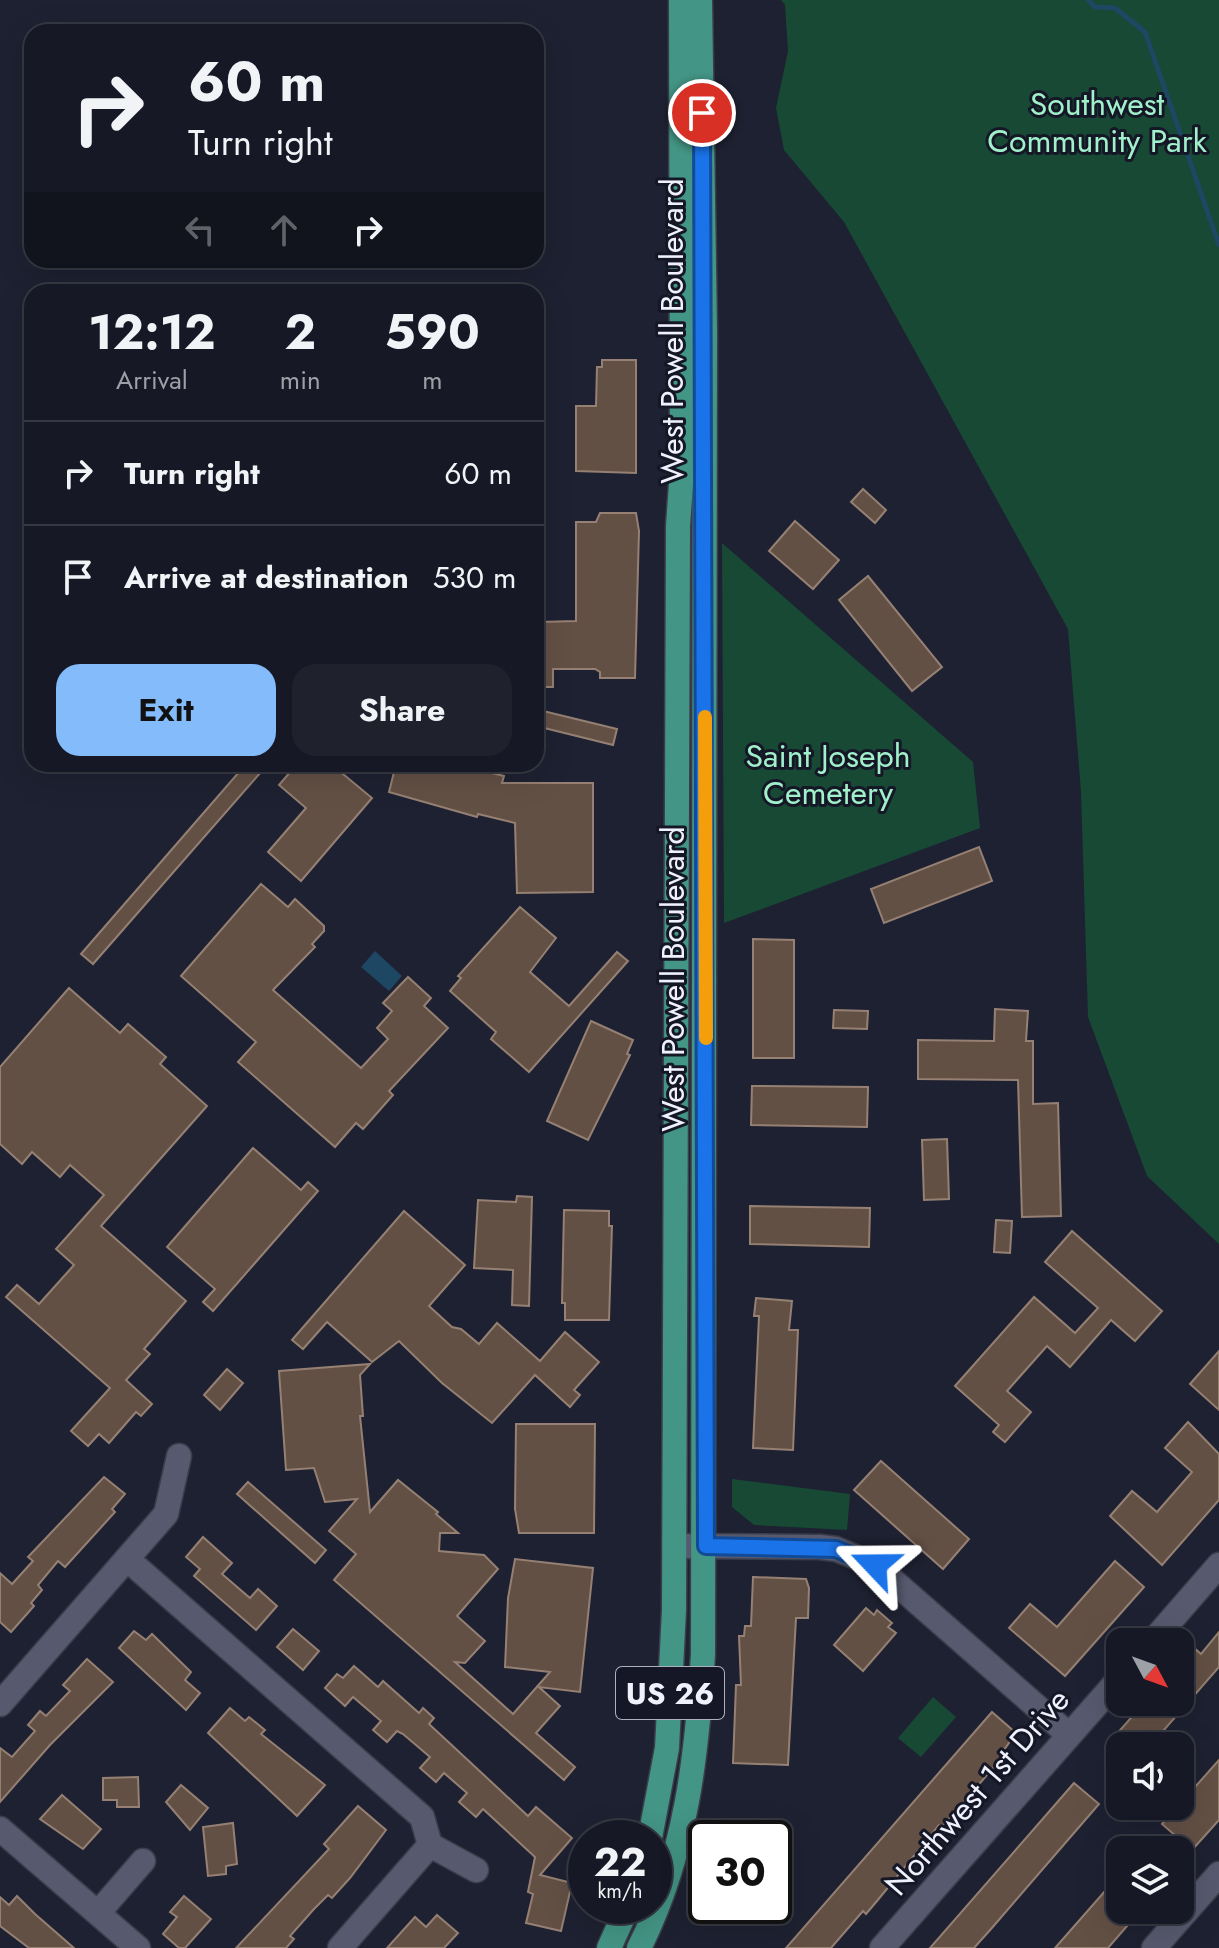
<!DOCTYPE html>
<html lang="en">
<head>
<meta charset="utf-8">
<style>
  body { margin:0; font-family:Jost,sans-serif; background:#1f222d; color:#f1f3f6; height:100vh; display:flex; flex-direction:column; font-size:30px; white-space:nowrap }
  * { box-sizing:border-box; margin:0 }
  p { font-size:26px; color:#9ea0a7 }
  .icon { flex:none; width:44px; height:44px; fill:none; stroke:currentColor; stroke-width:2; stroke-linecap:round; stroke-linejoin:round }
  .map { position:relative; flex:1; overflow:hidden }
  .drawer { position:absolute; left:24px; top:284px; width:520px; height:488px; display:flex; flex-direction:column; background:#161925; border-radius:24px; box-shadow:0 8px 32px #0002,0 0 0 2px #353842 }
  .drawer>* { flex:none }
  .hud { position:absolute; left:24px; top:24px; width:520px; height:244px; border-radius:24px; box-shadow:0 8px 32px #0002,0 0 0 2px #353842; background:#161925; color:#f1f3f6; overflow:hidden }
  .needle { width:52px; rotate:131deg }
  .fabs { position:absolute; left:1106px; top:1628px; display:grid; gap:16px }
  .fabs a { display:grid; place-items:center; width:88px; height:88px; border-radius:16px; background:#161925; box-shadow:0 8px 32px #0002,0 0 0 2px #353842; font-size:40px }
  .speed { position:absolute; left:568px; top:1820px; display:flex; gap:16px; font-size:40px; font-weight:700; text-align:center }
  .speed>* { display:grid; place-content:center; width:104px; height:104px; border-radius:50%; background:#161925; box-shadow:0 8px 32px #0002,0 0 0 2px #353842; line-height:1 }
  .speed small { font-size:20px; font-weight:400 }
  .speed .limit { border:4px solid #111; border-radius:12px; background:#fff; color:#111 }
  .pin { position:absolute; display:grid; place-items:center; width:68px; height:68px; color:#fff; margin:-34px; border:4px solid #fff; border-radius:50%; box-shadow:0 2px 8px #0007 }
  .me { position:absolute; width:88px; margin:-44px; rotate:293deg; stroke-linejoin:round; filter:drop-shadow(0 0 6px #0008) }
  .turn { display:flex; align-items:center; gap:28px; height:168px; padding:0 32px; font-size:36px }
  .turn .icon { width:104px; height:104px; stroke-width:2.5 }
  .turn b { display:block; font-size:56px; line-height:68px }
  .lanes { display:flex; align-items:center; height:76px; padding:0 32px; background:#0003; justify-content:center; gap:40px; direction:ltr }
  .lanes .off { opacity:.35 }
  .eta { display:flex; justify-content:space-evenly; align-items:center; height:136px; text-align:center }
  .eta b { font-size:48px; font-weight:700; line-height:56px }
  .cta { display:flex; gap:16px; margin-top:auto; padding:16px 32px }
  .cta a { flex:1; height:92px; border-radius:24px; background:#84bcfb; color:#111; font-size:32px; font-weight:700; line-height:92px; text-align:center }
  .cta a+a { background:#1f222d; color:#f1f3f6 }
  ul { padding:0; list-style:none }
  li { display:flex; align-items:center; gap:24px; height:104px; padding:0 32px; border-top:2px solid #353842 }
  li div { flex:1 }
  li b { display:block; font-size:30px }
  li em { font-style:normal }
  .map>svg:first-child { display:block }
  .green { fill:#174935 }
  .water { fill:#1d4762 }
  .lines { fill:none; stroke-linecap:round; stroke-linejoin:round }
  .stream { stroke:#1d4762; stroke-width:5 }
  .building { fill:#635045; stroke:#958073; stroke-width:2 }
  .minor-casing { stroke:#3b3d4b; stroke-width:27 }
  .major-casing { stroke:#3b3d4b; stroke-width:27 }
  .minor { stroke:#575a6e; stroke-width:24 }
  .major { stroke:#439585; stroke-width:24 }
  .route-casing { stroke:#114b97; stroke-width:20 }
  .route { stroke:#1a73e8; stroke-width:14 }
  .slow { stroke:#f59e0b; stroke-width:14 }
  .labels { text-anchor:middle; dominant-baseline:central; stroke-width:6; stroke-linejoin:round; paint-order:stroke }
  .shield { fill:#151727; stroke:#aeb0bd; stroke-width:2 }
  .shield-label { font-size:30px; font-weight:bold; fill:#eff2fd }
  .park-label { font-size:32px; fill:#a0f1ca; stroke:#151727 }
  .street-label { font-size:32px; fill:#eff2fd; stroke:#151727 }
</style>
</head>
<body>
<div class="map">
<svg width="1219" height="1948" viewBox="0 0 1219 1948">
  <rect width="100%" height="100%" fill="#1e2131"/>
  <g class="green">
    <path d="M781 0H1219V1244L1147 1176 1088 1017 1081 792 1068 629 844 222 784 150 776 108 788 51 785 5Z"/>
    <path d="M722 543 973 762 980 828 724 923Z"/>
    <path d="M732 1479 850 1494 847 1530 754 1525 732 1507Z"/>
    <path d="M933 1697 956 1717 921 1757 898 1738Z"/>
  </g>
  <path class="water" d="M375 951 402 976 389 991 361 967Z"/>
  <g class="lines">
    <path class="stream" d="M1088 0 1095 7 1115 8 1145 32 1219 245"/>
  </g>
  <g class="building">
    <path d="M602 360H636V473L576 471V406H596L597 367H602Z"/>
    <path d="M863 489 886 510 875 523 851 502Z"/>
    <path d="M600 513H636L639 531 635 678H600V672L595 669H553V687H539V622L576 621V522H596Z"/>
    <path d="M795 521 839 560 813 589 769 551Z"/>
    <path d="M868 576 942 667 912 691 839 600Z"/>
    <path d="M539 710 617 729 613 745 536 726Z"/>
    <path d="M246 764H268L93 964 81 954Z"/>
    <path d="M297 764H331L372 798 301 881 268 852 306 808 279 785Z"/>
    <path d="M396 764H482V768L488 772 504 776 502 783H593V892L517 893 515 823 478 814 477 817 389 792Z"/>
    <path d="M979 847 992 881 884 923 871 889Z"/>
    <path d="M261 884 288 907 295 899 324 926V931L312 944 315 947 273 990 361 1068 388 1039 377 1028 392 1011 383 1003 408 977 431 998 424 1006 448 1028 389 1091 393 1095 363 1129 356 1123 335 1147 238 1062 256 1042 181 976Z"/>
    <path d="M520 907 556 938 530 972 569 1006 617 952 628 961 529 1072 491 1039 496 1032 450 991 461 978 458 976Z"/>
    <path d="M753 939 794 940V1058H753Z"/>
    <path d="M69 988 120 1033 128 1024 166 1057 160 1064 207 1106 101 1226 186 1301 144 1349 150 1354 126 1380 152 1404 141 1416 136 1412 109 1443 99 1434 88 1446 71 1431 110 1388 6 1297 17 1285 39 1304 74 1265 56 1249 104 1195 70 1165 60 1177 32 1152 22 1164 0 1144V1067Z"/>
    <path d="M995 1009 1028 1011 1026 1041H1033V1104L1058 1103 1061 1216 1022 1217 1018 1080 918 1079V1040L994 1041Z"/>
    <path d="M834 1010 868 1011 867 1029 833 1028Z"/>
    <path d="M591 1021 633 1040 627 1054 630 1055 588 1140 547 1121Z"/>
    <path d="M752 1086 868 1087 867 1127 751 1125Z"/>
    <path d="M947 1139 949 1199 924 1200 922 1140Z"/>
    <path d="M253 1148 301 1190 308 1182 318 1191 213 1311 203 1302 215 1289 167 1247Z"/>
    <path d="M517 1196 532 1197 529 1306 512 1305 513 1270 474 1268 478 1200 516 1202Z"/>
    <path d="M750 1206 870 1208 869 1247 750 1244Z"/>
    <path d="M564 1210 609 1211V1226H612L609 1320H565V1303H562Z"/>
    <path d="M404 1211 465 1265 429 1306 452 1327 461 1329 479 1344 497 1323 540 1361 565 1332 599 1362 574 1390 580 1395 570 1407 535 1375 492 1423 442 1383 399 1341 372 1362 327 1322 303 1349 292 1340Z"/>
    <path d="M996 1220 1012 1221 1010 1253 994 1252Z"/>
    <path d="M1072 1231 1162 1311 1135 1341 1111 1320 1070 1367 1047 1346 1007 1391 1031 1412 1005 1442 993 1432 999 1425 955 1386 1034 1297 1075 1333 1098 1308 1045 1262Z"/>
    <path d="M756 1298 792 1301 789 1330H798L793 1450 753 1448 759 1316H754Z"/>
    <path d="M1219 1351V1410L1190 1384Z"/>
    <path d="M370 1364 360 1375 363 1416H360L370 1512 398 1480 438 1512 436 1514 458 1533H440L439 1551 484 1555 498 1569 457 1616 485 1641 465 1663 455 1662 513 1714 550 1672 505 1667 508 1598 515 1559 593 1568 580 1692 539 1687 560 1706 536 1733 575 1767 564 1780 334 1580 356 1554 329 1531 357 1499 325 1502 314 1468 286 1470 279 1371Z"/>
    <path d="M227 1369 243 1383 220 1410 204 1395Z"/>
    <path d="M1188 1422 1219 1454V1500L1162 1565 1110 1516 1132 1491 1157 1512 1192 1472 1165 1448Z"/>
    <path d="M516 1424H595L594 1533H519L515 1509Z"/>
    <path d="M881 1461 969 1539 943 1569 854 1490Z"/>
    <path d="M104 1477 125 1494 112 1509 115 1512 65 1567 58 1561 38 1585 42 1590 31 1603 34 1606 11 1632 0 1622V1573L12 1584 33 1561 28 1557Z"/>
    <path d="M248 1482 326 1550 315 1563 237 1494Z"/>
    <path d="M203 1537 232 1563 222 1574 250 1598 258 1589 277 1606 256 1630 194 1576 200 1569 186 1557Z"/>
    <path d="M1115 1561 1144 1587 1065 1676 1009 1628 1030 1604 1057 1627Z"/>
    <path d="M753 1577 806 1579 809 1588 808 1618H796L788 1765 733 1763 736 1685H741L739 1636H744L745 1626H751Z"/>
    <path d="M866 1608 874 1615 877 1610 892 1623 888 1627 896 1633 863 1671 834 1645Z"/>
    <path d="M293 1629 319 1651 303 1670 277 1647Z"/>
    <path d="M134 1631 146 1640 152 1634 191 1672 185 1680 200 1693 186 1710 119 1648Z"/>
    <path d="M1219 1632V1667L1150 1746H1106L1145 1702H1180V1662L1193 1647 1201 1654Z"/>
    <path d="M87 1659 113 1682 50 1745 0 1802V1748L12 1757 35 1731 28 1725 40 1711 46 1716 70 1691 63 1685Z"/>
    <path d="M354 1666 378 1687 383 1681 419 1713 423 1708 434 1718 429 1724 528 1816 536 1807 572 1838 540 1875 572 1883 561 1931 526 1923 533 1894 528 1892 535 1857 483 1809 476 1817 459 1802 467 1793 444 1773 436 1782 420 1768 430 1757 403 1734 397 1731 387 1742 373 1730 381 1721 353 1697 345 1706 325 1688 337 1674 343 1678Z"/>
    <path d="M230 1708 245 1721 249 1717 265 1730 261 1734 325 1785 297 1816 208 1733Z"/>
    <path d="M992 1712 1016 1733 1004 1750 1007 1752 942 1827 939 1825 877 1901 866 1914 863 1911 831 1948H786Z"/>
    <path d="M1219 1760V1820L1192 1850 1162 1824Z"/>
    <path d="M138 1777 139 1807H117V1800H103V1778Z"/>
    <path d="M1074 1783 1099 1804 991 1929 974 1948H930Z"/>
    <path d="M181 1785 208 1808 190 1830 166 1802Z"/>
    <path d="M62 1795 101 1829 83 1849 40 1819Z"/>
    <path d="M358 1806 386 1830 350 1878 332 1898 328 1895 314 1909 290 1936 294 1939 286 1948H236L329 1849 324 1844Z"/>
    <path d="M233 1823 237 1864 226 1866V1874L208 1876 203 1827Z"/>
    <path d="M1120 1874V1910H1141L1108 1948H1055Z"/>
    <path d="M17 1896 35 1914 74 1948H29L0 1926V1897L9 1905Z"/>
    <path d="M184 1896 211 1919 185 1948H179L163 1934 177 1917 170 1912Z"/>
    <path d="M437 1915 458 1933 444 1948H387L415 1917 426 1927Z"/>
  </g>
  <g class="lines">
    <defs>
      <g id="minor">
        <path d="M675 1546 820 1547 836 1549 875 1565 1069 1735"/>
        <path d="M127 1559 422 1817 430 1845 476 1870"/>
        <path d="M1152 1642 1219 1565"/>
        <path d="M0 1704 166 1514 179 1456"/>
        <path d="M0 1829 138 1948"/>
        <path d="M98 1913 143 1861"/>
        <path d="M340 1948 430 1845"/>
        <path d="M882 1948 1120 1678"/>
        <path d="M1154 1948 1219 1874"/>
      </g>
      <g id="major">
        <path d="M650 1838 667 1748 674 1610 678 526 682 470 681 0"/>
        <path d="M609 1948 628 1906"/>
        <path d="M639 1948C686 1855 697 1756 703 1654L705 330 700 0"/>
      </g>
    </defs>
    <use href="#minor" class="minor-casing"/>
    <use href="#major" class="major-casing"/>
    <use href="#minor" class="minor"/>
    <use href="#major" class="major"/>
  </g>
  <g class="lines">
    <defs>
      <path id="route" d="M702 113 706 1546 836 1549 875 1565"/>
    </defs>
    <use href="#route" class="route-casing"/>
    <use href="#route" class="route"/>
    <path class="slow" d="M705 717 706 1038"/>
  </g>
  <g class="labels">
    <rect class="shield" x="616" y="1667" width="108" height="52" rx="6"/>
    <g class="shield-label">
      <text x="670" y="1693">US 26</text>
    </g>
    <g class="park-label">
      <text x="1097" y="104">Southwest<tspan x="1097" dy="37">Community Park</tspan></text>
      <text x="828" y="756">Saint Joseph<tspan x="828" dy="37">Cemetery</tspan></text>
    </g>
    <g class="street-label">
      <text transform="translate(672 331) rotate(-90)">West Powell Boulevard</text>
      <text transform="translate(673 979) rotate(-90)">West Powell Boulevard</text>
      <text transform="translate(977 1792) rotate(-49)">Northwest 1st Drive</text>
    </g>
  </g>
</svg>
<div class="fabs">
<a><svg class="needle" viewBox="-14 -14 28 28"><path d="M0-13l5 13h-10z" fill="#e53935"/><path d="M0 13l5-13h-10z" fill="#9ea0a7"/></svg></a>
<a><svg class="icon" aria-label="sound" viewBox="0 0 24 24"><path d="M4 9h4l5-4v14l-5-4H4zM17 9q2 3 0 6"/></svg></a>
<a><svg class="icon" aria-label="layers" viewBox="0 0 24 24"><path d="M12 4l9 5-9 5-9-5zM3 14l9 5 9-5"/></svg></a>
</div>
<div class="speed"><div>22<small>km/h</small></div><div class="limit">30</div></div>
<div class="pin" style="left:702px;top:113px;background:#d93025"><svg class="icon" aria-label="arrive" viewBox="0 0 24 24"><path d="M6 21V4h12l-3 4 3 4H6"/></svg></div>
<svg class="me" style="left:875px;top:1565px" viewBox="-20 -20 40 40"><path d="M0-17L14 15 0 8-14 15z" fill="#1a73e8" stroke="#fff" stroke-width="4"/></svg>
<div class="hud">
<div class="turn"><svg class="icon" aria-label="right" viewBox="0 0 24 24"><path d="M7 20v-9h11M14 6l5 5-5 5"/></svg><div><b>60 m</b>Turn right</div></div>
<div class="lanes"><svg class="icon off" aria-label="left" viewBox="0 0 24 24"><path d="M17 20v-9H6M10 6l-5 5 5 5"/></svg><svg class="icon off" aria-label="ahead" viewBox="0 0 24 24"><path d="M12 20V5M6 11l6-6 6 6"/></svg><svg class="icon" aria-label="right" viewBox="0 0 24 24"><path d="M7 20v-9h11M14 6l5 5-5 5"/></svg></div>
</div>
<section class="drawer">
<div class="eta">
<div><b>12:12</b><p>Arrival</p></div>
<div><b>2</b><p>min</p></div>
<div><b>590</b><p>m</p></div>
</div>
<ul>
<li><svg class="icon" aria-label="right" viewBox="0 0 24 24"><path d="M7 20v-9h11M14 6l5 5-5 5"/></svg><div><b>Turn right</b></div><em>60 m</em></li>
<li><svg class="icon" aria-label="arrive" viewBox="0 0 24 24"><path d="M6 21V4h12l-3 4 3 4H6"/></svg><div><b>Arrive at destination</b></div><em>530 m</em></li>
</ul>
<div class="cta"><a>Exit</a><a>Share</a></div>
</section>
</div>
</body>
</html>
